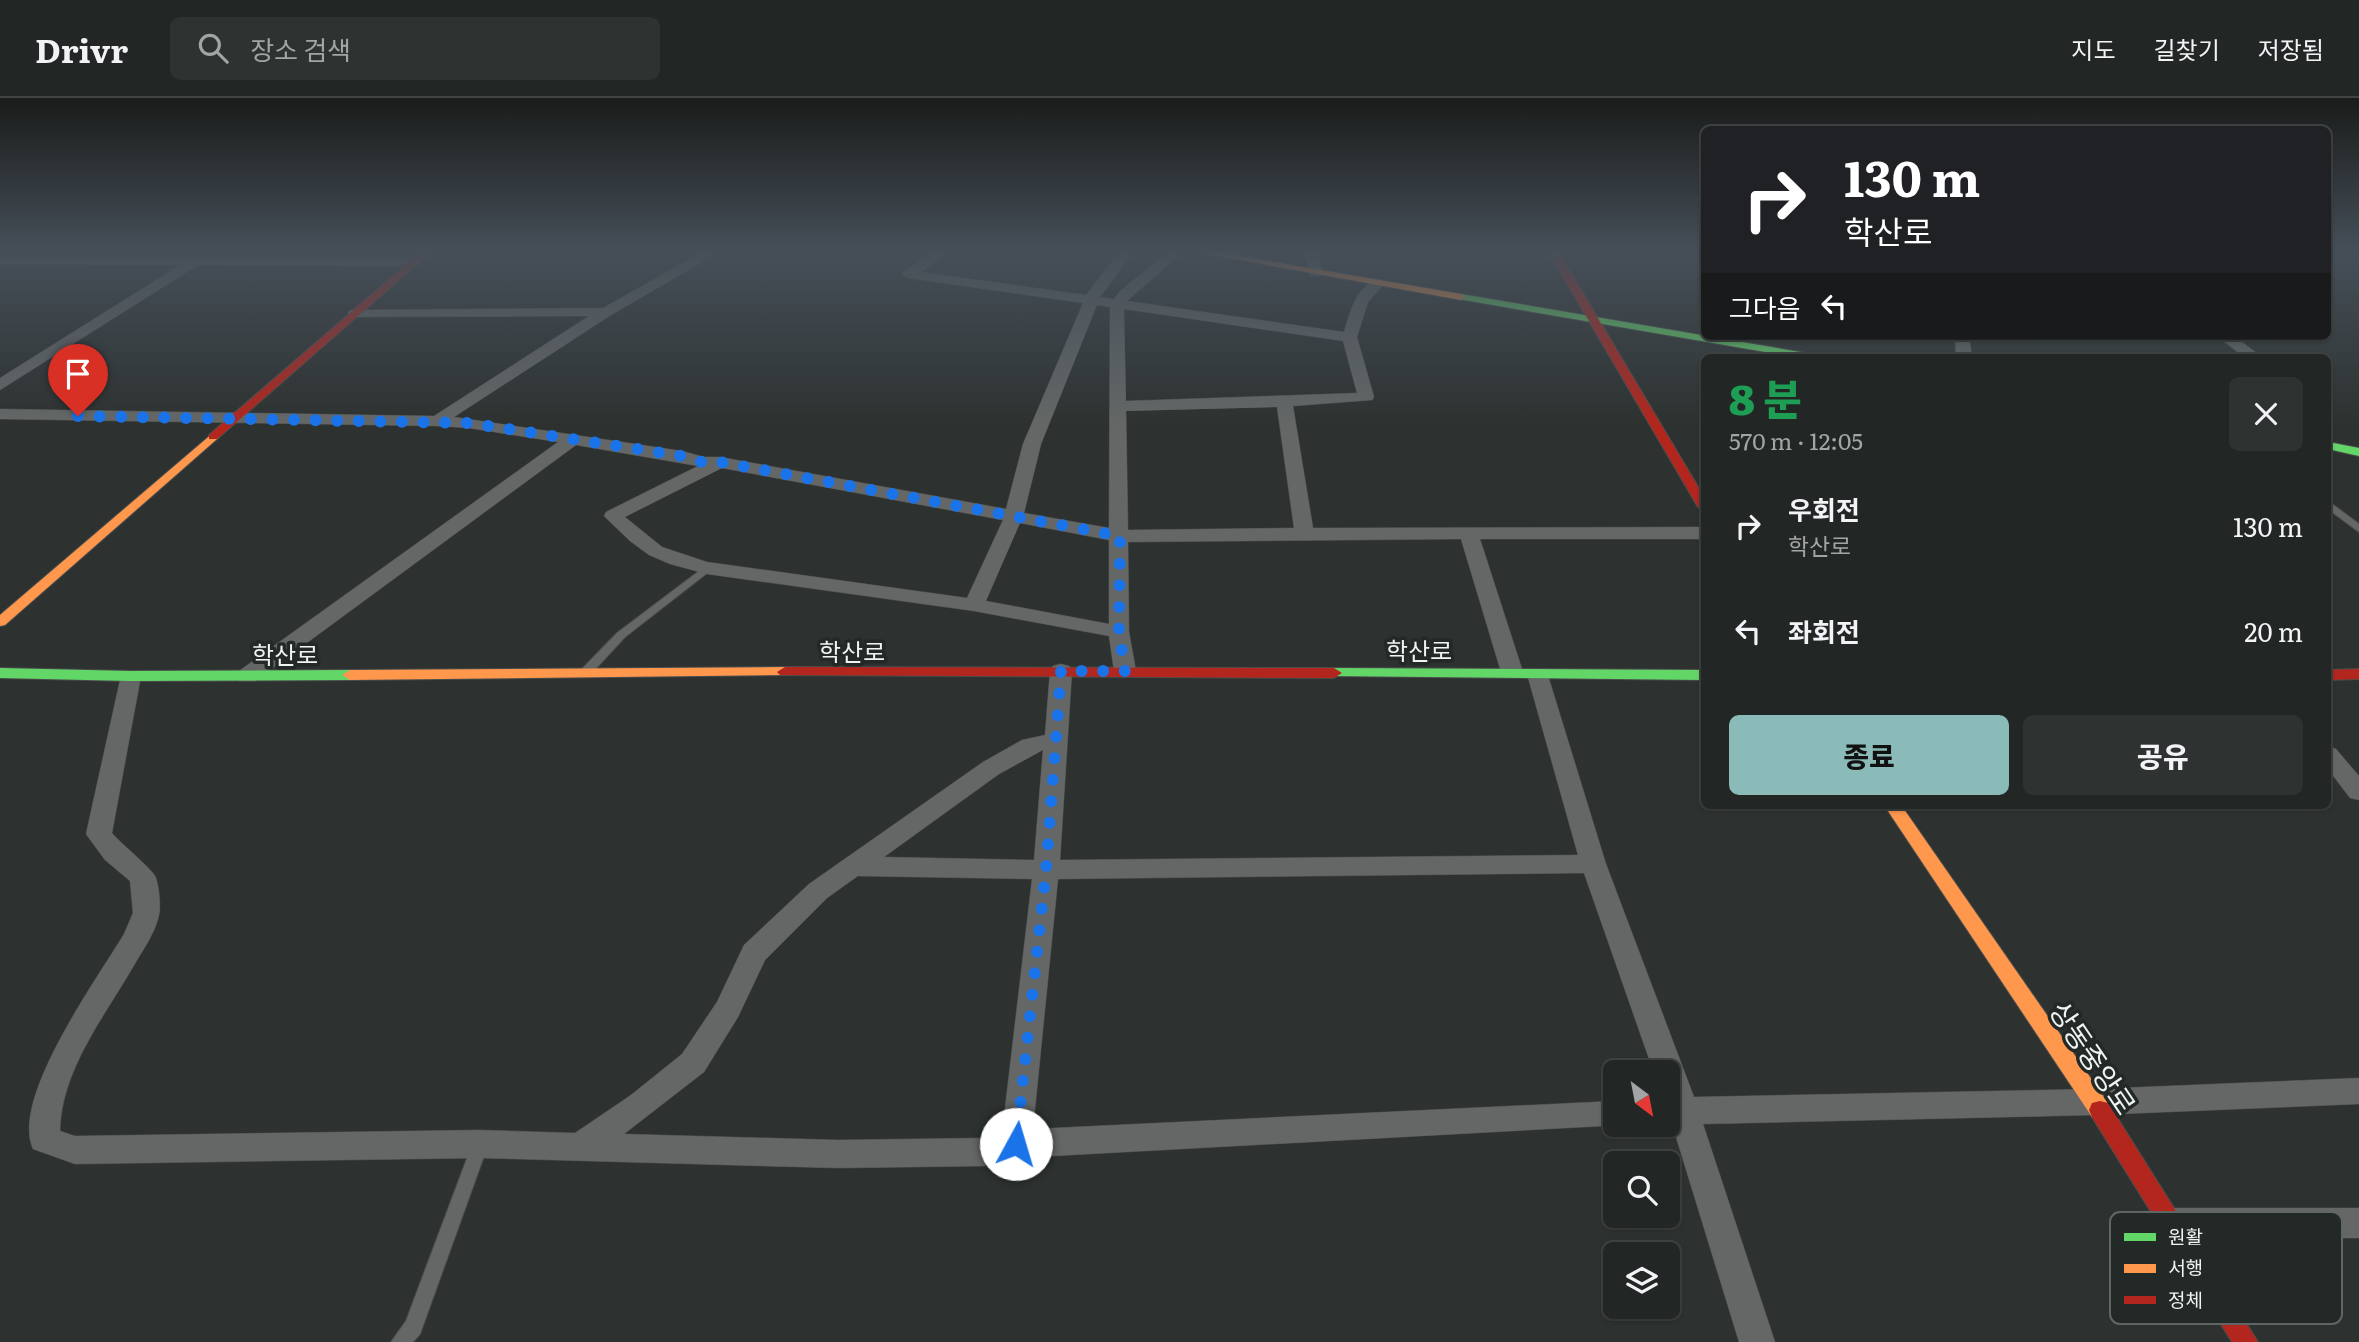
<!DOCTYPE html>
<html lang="ko">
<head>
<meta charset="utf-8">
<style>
  body { margin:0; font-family:Literata,"Noto Sans KR",serif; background:#2e3231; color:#f1f3f6; height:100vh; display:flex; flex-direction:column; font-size:26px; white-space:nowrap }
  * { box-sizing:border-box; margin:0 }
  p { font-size:23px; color:#a2a5a6 }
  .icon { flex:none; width:38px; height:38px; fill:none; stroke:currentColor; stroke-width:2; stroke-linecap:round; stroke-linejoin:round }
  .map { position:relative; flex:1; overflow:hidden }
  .side { position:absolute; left:1701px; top:256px; width:630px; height:455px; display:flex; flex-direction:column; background:#222624; border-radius:10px; box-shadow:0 2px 5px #0004,0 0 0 2px #3f4341 }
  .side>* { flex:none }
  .hud { position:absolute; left:1701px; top:28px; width:630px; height:214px; border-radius:10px; box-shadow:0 2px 5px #0004,0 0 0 2px #3f4341; background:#202124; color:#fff; overflow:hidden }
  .needle { width:46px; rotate:148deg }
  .buttons { position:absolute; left:1603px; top:962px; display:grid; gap:14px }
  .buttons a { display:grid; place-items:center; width:77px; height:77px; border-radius:10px; background:#222624; box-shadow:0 2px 5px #0004,0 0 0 2px #3f4341; font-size:35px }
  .pin { position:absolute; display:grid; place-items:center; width:60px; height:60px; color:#fff; margin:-72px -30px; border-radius:50% 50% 50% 0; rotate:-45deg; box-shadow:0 0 7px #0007 }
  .pin .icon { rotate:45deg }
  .me { position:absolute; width:77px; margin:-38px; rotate:6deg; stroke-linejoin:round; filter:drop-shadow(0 0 5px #0008) }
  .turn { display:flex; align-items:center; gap:24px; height:147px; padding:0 28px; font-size:32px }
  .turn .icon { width:91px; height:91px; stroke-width:2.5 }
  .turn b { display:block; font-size:49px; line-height:60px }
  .then { display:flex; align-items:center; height:66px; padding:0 28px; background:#0003; gap:14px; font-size:26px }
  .round { display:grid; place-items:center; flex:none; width:74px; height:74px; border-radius:10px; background:#2e3231 }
  .headline { display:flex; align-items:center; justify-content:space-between; height:119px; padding:0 28px }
  h1 { font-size:42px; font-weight:800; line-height:52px; color:#1e9e55 }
  .button { display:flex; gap:14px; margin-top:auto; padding:14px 28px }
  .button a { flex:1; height:80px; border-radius:10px; background:#8bbbb9; color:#111; font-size:28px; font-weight:800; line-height:80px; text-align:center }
  .button a+a { background:#2e3231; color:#f1f3f6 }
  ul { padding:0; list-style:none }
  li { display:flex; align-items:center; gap:21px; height:105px; padding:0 28px }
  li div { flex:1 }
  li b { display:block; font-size:26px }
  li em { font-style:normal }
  header { display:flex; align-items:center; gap:42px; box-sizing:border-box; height:98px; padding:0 35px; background:#222624; border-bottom:2px solid #3f4341 }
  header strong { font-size:33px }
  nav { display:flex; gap:38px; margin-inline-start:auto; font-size:24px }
  .search { width:490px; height:63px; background:#2e3231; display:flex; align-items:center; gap:18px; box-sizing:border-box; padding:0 24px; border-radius:10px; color:#a2a5a6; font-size:26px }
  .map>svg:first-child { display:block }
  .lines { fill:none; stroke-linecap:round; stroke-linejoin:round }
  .lane-casing { stroke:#4a4d4c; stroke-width:2 }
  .street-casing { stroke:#4a4d4c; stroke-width:1 }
  .fast-casing { stroke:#4a4d4c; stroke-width:2 }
  .slow-casing { stroke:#4a4d4c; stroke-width:2 }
  .jam-casing { stroke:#4a4d4c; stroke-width:2 }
  .lane { fill:#646766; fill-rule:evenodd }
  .street { fill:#646766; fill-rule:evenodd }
  .fast { fill:#63d668; fill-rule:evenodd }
  .slow { fill:#ff974d; fill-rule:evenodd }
  .jam { fill:#b3261e; fill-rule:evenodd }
  .route { stroke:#1a73e8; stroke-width:12; stroke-dasharray:0 21.6 }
  .labels { text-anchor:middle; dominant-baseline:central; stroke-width:7; stroke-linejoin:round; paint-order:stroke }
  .street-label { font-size:24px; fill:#eff3f1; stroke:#222926 }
  .near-street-label { font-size:28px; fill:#eff3f1; stroke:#222926 }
  .key { fill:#222926; stroke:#606663; stroke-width:2 }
  .key-label { font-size:19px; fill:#eff3f1 }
</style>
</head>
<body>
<header>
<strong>Drivr</strong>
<div class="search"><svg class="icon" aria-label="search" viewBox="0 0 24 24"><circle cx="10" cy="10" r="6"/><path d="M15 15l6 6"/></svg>장소 검색</div>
<nav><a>지도</a><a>길찾기</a><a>저장됨</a></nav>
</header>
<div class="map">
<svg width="2359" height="1244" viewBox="0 0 2359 1244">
  <rect width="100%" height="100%" fill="#2d3230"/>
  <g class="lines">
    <defs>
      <g id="lane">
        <path d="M2328 403 2359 426V434L2328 411Z"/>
        <path d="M707 467 711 468 712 470 711 472 625 539 588 579H580L578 576 580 573 617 535Z"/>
        <path d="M480 1039 486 1042 488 1047 420 1236 413 1244H391L406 1223 472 1047 474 1042Z"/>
      </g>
      <g id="street">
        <path d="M704 153H721L611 217 454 319 682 353 704 359H720L1006 411 1023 346 1083 205 908 180 901 176 934 153H950L921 174 1086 197 1120 153H1134L1100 199 1114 201 1120 193 1169 153H1184L1127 203 1344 234C1350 214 1356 188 1378 181L1385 185 1368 204 1357 239 1374 299 1372 302 1293 308 1313 430 1704 429V441H1480L1523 574 1520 579H1504L1501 574 1461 441 1128 444 1129 534 1136 573 1133 578H1117L1114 573 1109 538 974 513 707 476 670 466 649 457 630 443 604 418 606 414 698 368 576 347 255 583H239L236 578 239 573 558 344 469 330 437 328 0 321V311L434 318 589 218 355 219 350 218 348 215 350 212 603 210ZM1097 207 1110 209 1109 430 1024 415 1041 346ZM1124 211 1343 243 1357 295 1126 303ZM1277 309 1294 430 1128 432 1126 313ZM722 370 1003 422 967 500 707 464 662 449 625 419ZM1020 425 1109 442V526L986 503Z"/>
        <path d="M1303 153H1317L1323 175 1321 178H1311Z"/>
        <path d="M0 158 414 160 421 164 414 168 198 167 0 292V280L180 167 0 166Z"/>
        <path d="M1955 238H1969L1972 259H1956Z"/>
        <path d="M2217 238H2234L2262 259H2244Z"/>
        <path d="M1061 566 1069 568 1072 573 1060 762 1578 757 1527 576 1530 571H1546L1606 766 1694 999 2095 991 2359 980V1006L2095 1017 1703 1026 1775 1244H1739L1672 1026H1668V975H1654L1584 775 1058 781 1033 1031 1615 1003V1027H1621L1016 1060 984 1068 838 1070 480 1060 75 1066 33 1051C10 1001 97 881 124 836L133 815 130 783 105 762 86 736 122 573H138L141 578 112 735C121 746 154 772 156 780 159 789 161 808 159 817 155 836 142 853 133 869 104 919 61 973 60 1033L75 1038 480 1032 575 1035 631 997 682 956 717 904 744 847 809 786 983 664 1022 642 1045 637 1050 573 1053 568ZM1043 652 1034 762 884 759 999 676ZM858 778 1032 781 1002 1036 984 1040 838 1042 624 1036 704 974 738 919 765 862 827 800Z"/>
        <path d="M2328 648 2336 651 2359 678V702L2350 700 2328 671Z"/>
        <path d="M2172 1110H2359V1140H2172L2160 1136 2155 1125 2160 1114Z"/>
      </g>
      <g id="fast">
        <path d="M1461 196 1812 256 1817 259H1794L1458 201 1456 199Z"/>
        <path d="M2328 344 2359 350V358L2328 351Z"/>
        <path d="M0 570 130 573 350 572 358 577 350 582 130 583 0 580Z"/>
        <path d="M1334 570 1704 572V582L1329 578 1326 575 1329 572Z"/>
      </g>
      <g id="slow">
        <path d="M1190 153H1211L1461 196 1466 199 1461 202Z"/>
        <path d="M213 335 219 339 217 341 5 527 0 528V517Z"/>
        <path d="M785 569 793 574 790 577 350 582 342 577 350 572Z"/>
        <path d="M1884 707H1901L2108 1005 2111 1012 2108 1019 2100 1021 2092 1019Z"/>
      </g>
      <g id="jam">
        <path d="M422 153H432L217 341H209V337Z"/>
        <path d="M1548 153H1558L1704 399V413L1698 409Z"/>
        <path d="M785 569 1334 570 1342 575 1334 580 780 577 777 574Z"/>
        <path d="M2359 571V581L2328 582V572Z"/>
        <path d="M2100 1003 2108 1005 2258 1244H2232L2092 1019 2089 1012 2092 1005Z"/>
      </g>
    </defs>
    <use href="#lane" class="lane-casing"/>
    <use href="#street" class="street-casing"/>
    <use href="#fast" class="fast-casing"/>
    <use href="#slow" class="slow-casing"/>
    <use href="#jam" class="jam-casing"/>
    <use href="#lane" class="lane"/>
    <use href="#street" class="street"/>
    <use href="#fast" class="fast"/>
    <use href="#slow" class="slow"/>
    <use href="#jam" class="jam"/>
  </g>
  <linearGradient id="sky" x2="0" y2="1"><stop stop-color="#191c1a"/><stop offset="0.47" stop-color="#464f59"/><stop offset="1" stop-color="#464f59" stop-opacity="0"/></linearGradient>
  <rect width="2359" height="327" fill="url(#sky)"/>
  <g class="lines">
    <path class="route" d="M78 318 469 325 682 358 702 364H720L1120 438 1119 534 1125 573H1061L1046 772 1016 1046"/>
  </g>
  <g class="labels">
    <g class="street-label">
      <text x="1419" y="551">학산로</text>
      <text x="852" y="552">학산로</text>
      <text x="285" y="555">학산로</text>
    </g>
    <g class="near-street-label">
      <text transform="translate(2094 959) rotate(56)">상동중앙로</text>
    </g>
  </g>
  <rect x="2110" y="1114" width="232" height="112" rx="10" class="key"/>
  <rect x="2124" y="1135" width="32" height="8" fill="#63d668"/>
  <rect x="2124" y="1166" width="32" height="9" fill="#ff974d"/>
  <rect x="2124" y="1198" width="32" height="8" fill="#b3261e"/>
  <g class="key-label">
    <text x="2168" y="1146">원활</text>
    <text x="2168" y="1177">서행</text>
    <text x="2168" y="1209">정체</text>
  </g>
</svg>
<div class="buttons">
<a><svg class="needle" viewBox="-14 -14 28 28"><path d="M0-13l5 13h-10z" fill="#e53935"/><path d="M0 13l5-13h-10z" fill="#a2a5a6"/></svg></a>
<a><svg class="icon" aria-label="search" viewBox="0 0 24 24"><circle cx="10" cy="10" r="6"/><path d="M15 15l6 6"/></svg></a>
<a><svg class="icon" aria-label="layers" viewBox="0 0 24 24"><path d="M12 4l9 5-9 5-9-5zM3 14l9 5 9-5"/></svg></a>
</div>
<div class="pin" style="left:78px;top:318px;background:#d93025"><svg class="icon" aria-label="arrive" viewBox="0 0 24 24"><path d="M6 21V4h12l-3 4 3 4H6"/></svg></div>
<svg class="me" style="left:1016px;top:1046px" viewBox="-20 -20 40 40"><circle r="19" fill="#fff"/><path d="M0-13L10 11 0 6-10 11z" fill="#1a73e8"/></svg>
<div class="hud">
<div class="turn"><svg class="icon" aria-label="right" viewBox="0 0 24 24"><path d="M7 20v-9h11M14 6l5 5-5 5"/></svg><div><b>130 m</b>학산로</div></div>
<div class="then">그다음<svg class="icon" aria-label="left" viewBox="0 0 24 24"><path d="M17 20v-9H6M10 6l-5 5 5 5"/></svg></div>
</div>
<section class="side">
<div class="headline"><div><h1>8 분</h1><p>570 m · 12:05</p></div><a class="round"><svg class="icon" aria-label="close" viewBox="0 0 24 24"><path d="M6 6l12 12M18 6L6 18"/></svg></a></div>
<ul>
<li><svg class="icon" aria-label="right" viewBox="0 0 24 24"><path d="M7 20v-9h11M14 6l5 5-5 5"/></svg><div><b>우회전</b><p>학산로</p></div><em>130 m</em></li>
<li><svg class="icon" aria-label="left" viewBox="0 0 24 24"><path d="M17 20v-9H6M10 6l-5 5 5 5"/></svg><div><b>좌회전</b></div><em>20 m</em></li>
</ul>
<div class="button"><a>종료</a><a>공유</a></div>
</section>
</div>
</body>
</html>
